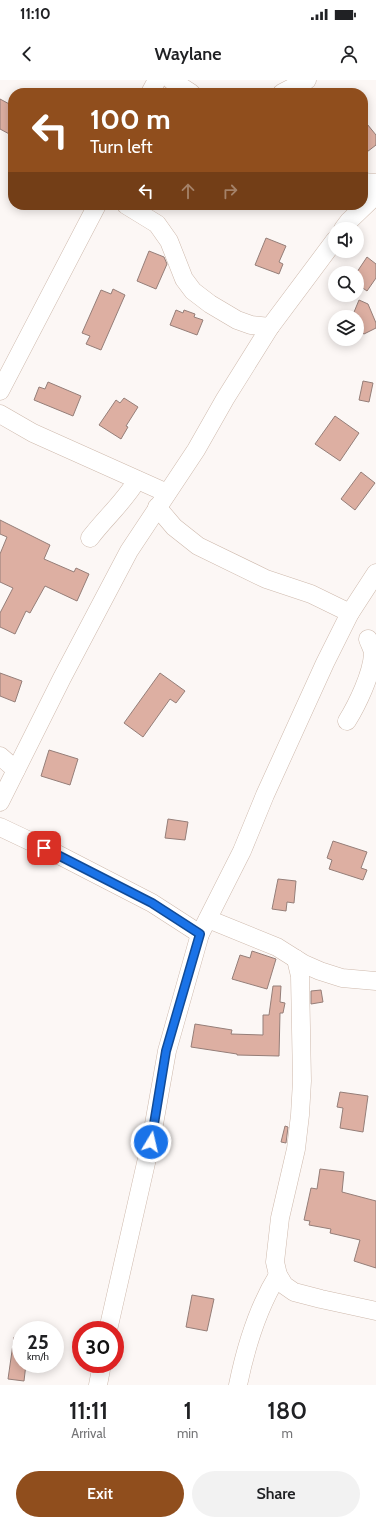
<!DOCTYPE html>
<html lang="en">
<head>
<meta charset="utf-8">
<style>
  body { margin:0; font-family:Cabin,sans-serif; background:#f2f2f2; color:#202124; height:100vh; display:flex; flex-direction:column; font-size:15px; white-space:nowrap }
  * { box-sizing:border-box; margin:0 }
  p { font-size:13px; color:#757577 }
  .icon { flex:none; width:22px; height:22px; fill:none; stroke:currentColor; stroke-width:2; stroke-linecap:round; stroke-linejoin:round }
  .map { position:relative; height:1305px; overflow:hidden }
  .details { display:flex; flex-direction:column; background:#fff; flex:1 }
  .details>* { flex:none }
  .banner { position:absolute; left:8px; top:8px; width:360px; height:122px; border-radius:16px; box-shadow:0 2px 10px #0003; background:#904e1d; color:#fff; overflow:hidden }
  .buttons { position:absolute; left:328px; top:142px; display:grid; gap:8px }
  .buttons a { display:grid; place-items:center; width:36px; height:36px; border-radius:50%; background:#fff; box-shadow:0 2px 10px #0003; font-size:20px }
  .speed { position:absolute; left:12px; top:1241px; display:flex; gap:8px; font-size:20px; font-weight:700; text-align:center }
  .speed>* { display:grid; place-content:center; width:52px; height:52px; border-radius:50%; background:#fff; box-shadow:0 2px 10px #0003; line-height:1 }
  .speed small { font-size:10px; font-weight:400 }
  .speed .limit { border:6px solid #d22; background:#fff; color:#111 }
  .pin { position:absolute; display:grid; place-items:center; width:34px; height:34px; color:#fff; margin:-17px; border-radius:8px; box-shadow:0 2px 6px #0006 }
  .me { position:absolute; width:44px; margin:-22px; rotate:9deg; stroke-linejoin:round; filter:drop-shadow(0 0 3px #0008) }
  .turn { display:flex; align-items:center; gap:14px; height:84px; padding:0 16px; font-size:18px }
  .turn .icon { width:52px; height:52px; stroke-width:2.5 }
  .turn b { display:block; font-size:28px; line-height:34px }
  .lanes { display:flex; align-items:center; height:38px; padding:0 16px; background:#0003; justify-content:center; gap:20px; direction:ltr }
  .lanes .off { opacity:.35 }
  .eta { display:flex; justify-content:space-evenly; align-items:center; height:68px; text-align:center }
  .eta b { font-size:24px; font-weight:600; line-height:28px }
  .action { display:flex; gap:8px; margin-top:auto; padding:8px 16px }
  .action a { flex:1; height:46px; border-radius:24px; background:#904e1d; color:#fff; font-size:16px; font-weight:600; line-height:46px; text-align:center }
  .action a+a { background:#f2f2f2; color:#202124 }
  .status { display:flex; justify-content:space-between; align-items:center; height:28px; padding:0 20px; background:#fff; direction:ltr }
  .status svg { height:11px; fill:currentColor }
  header { display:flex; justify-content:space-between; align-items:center; height:52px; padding:0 16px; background:#fff; font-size:18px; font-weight:600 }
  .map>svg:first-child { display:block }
  .building { fill:#ddafa2; stroke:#957e78 }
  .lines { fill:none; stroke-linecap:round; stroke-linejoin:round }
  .minor-casing { stroke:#ceb9ac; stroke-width:19 }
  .minor { stroke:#fff; stroke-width:18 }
  .route-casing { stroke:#114b97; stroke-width:10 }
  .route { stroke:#1a73e8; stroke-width:7 }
</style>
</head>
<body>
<div class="status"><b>11:10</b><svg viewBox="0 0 49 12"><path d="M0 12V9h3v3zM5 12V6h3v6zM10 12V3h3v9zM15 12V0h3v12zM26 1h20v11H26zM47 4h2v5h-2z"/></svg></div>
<header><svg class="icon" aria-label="back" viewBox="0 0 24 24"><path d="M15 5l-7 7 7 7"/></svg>Waylane<svg class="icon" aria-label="person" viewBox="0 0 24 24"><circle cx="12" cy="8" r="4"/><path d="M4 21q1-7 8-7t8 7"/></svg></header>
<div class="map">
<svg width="376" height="1305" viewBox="0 0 376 1305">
  <rect width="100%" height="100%" fill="#fcf7f5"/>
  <g class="building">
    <path d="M0 19 13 26V56L0 49Z"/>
    <path d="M363 39 376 55V65L363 75Z"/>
    <path d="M266 158 286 166 279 182 283 184 279 194 255 185Z"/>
    <path d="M149 171 164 177 167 184 156 209 137 201Z"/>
    <path d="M367 177 376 184V198L367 211 357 204V192Z"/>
    <path d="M113 209 125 215 101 270 86 264 90 256 82 253 101 210 111 214Z"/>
    <path d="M359 220 368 224 376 243V248L364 254 357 250V237H352Z"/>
    <path d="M176 230 183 233 184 230 195 234 194 237 203 240 197 255 170 245Z"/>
    <path d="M363 301 373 303 369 322 359 320Z"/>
    <path d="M48 302 81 316 73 336 34 320 39 307 45 309Z"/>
    <path d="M124 318 138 327 126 346 128 347 121 359 99 345 116 320 120 323Z"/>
    <path d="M335 336 359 353 340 381 315 364Z"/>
    <path d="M361 392 375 403 355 430 341 419Z"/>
    <path d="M0 440 50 465 44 479 74 492 76 488 89 494 77 521 45 506 30 533 26 531 15 554 0 547V533L13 508 0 502V474L7 457 0 454Z"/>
    <path d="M0 593 22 601 15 622 0 616Z"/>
    <path d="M160 593 185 611 176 623 170 619 143 657 124 643Z"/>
    <path d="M49 670 78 679 70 705 41 696Z"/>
    <path d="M168 739 188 742 185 760 165 758Z"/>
    <path d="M333 761 367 772 361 788 367 790 363 800 329 789 332 780 327 778Z"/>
    <path d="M278 799 296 801 294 823 287 822 286 831 272 829Z"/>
    <path d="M252 871 276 879 267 909 232 899 240 875 250 878Z"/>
    <path d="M273 906H281L280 922 285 923 283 933H280L279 976 237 975V974L191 967 195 944 232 950 231 954 263 955V935H269Z"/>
    <path d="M321 910 323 922 311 924V911Z"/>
    <path d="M340 1012 368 1016 363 1052 340 1048 343 1028 337 1027Z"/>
    <path d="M285 1046 288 1047 286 1063 281 1062Z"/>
    <path d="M320 1089 344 1092 342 1112 376 1121V1188L354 1181 360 1160 330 1153 331 1149 309 1145 310 1141 304 1140 311 1108 317 1109Z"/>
    <path d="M192 1215 214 1219 207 1251 186 1247Z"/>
    <path d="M14 1257H21V1284H26L24 1301 8 1299Z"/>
  </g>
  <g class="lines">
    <defs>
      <g id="minor">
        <path d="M171 0 191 13"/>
        <path d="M150 13 157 0"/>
        <path d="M282 13 307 0"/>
        <path d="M363 102 376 103"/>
        <path d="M126 125 157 144 169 161 184 199 193 211 210 224 237 240 251 245 270 247"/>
        <path d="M343 149 349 141 376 115"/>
        <path d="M0 311 97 125"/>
        <path d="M0 334 33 353 167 413"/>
        <path d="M157 427 174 447 198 466 266 499 311 514 350 533"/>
        <path d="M90 458C105 438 124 422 137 400"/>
        <path d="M347 641C357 625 372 594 373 574 373 569 369 563 368 559"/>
        <path d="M0 676 16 690"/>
        <path d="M0 722 62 598 129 471 196 370 225 319 270 247 335 160"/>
        <path d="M0 747 57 774 152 823 200 854"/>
        <path d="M208 839 277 867 304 884 320 891 342 898 376 901"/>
        <path d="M296 879 300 896 302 1001 300 1035 296 1069 280 1138 275 1182 278 1195 284 1205 294 1212 321 1219 376 1231"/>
        <path d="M108 1250 151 1061 167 971 200 854 242 771 265 715 325 583 350 533 376 493"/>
        <path d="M98 1305 102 1284"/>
        <path d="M238 1305C246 1266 257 1229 278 1195"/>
      </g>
    </defs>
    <use href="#minor" class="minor-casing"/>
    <use href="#minor" class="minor"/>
  </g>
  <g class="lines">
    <defs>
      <path id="route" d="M44 768 152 823 200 854 166 971 151 1062"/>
    </defs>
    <use href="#route" class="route-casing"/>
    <use href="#route" class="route"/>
  </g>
</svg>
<div class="buttons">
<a><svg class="icon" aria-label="sound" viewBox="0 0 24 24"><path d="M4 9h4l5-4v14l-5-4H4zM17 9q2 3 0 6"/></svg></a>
<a><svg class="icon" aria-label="search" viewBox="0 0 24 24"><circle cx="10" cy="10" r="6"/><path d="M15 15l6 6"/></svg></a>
<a><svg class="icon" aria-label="layers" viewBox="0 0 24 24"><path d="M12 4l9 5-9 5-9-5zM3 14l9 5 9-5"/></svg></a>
</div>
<div class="speed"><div>25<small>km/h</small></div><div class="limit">30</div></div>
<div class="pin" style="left:44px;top:768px;background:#d93025"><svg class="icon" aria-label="arrive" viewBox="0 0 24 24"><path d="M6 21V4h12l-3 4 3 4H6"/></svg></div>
<svg class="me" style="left:151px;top:1062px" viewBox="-20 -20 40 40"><circle r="17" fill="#1a73e8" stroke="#fff" stroke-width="3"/><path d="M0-11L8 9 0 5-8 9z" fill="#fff"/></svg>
<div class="banner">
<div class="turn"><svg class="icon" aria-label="left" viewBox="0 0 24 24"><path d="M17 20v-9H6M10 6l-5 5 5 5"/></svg><div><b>100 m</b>Turn left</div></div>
<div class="lanes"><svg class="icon" aria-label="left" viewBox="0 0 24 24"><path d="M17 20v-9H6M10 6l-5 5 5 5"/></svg><svg class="icon off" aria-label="ahead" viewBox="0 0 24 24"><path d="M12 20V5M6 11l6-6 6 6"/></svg><svg class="icon off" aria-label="right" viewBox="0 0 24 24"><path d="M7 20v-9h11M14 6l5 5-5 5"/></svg></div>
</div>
</div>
<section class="details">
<div class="eta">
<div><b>11:11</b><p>Arrival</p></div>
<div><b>1</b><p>min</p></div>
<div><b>180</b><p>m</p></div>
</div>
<div class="action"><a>Exit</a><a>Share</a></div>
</section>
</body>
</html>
